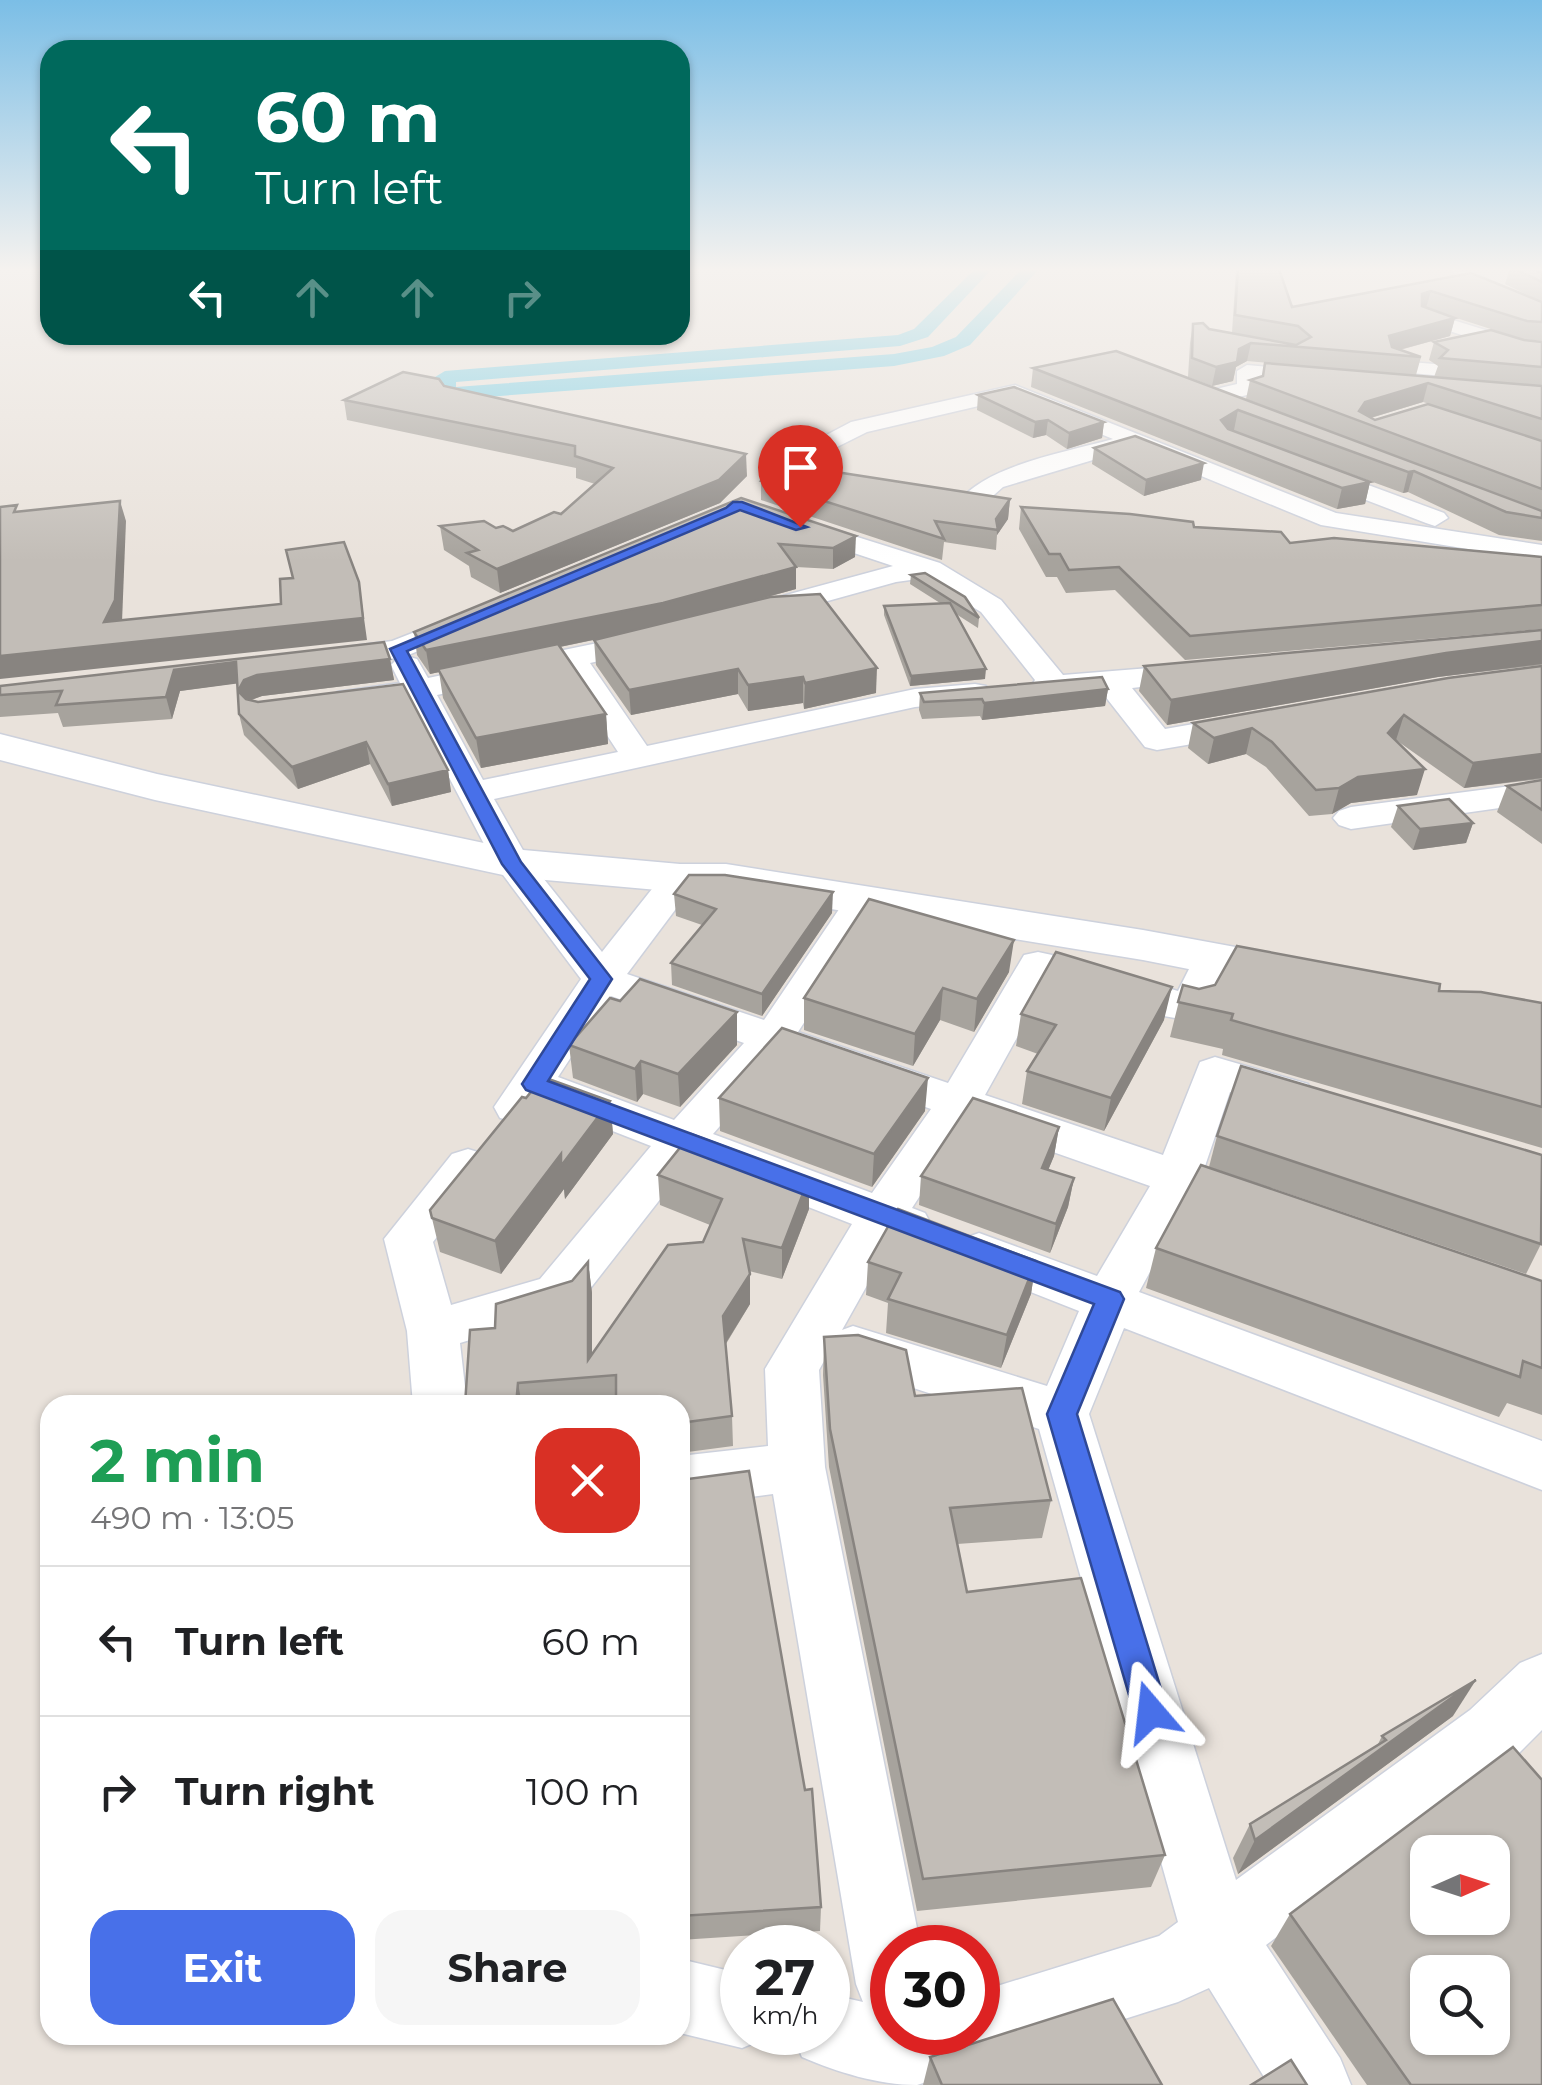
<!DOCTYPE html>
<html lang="en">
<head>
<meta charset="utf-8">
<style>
  body { margin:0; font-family:Montserrat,sans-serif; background:#f6f6f6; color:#202124; height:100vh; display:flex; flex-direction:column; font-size:38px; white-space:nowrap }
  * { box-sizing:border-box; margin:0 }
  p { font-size:32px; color:#757577 }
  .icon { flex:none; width:55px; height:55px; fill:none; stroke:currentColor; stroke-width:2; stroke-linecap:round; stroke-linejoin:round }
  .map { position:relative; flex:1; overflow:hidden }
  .sheet { position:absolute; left:40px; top:1395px; width:650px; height:650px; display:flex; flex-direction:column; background:#fff; border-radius:30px; box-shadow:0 2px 8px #0004 }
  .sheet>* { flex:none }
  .hud { position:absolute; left:40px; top:40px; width:650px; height:305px; border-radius:30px; box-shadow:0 2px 8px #0004; background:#00695c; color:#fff; overflow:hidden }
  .needle { width:65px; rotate:87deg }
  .tools { position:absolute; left:1410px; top:1835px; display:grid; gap:20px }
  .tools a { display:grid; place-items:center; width:100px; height:100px; border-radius:20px; background:#fff; box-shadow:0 2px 8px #0004; font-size:50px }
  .speed { position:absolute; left:720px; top:1925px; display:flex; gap:20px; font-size:50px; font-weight:700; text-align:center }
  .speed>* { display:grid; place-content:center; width:130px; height:130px; border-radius:50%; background:#fff; box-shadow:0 2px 8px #0004; line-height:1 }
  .speed small { font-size:25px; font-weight:400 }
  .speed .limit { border:15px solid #d22; background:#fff; color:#111 }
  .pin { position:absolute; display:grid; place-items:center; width:85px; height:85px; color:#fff; margin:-102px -42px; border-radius:50% 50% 50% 0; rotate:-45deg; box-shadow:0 0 10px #0007 }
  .pin .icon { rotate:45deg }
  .me { position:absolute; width:110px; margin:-55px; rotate:343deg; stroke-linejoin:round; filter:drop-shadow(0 0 8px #0008) }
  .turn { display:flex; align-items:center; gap:35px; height:210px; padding:0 50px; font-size:45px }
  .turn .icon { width:130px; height:130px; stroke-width:2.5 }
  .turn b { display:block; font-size:70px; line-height:85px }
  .lanes { display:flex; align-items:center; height:95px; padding:0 50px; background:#0003; justify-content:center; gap:50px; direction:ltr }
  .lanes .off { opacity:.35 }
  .round { display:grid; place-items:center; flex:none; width:105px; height:105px; border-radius:30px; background:#f6f6f6 }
  .overview { display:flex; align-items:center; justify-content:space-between; height:170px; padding:0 50px }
  h1 { font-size:60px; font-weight:700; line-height:75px; color:#1e9e55 }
  .primary-button { display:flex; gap:20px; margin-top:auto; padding:20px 50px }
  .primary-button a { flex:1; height:115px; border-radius:30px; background:#4870e9; color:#fff; font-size:40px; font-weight:700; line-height:115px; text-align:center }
  .primary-button a+a { background:#f6f6f6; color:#202124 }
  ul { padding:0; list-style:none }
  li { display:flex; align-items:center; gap:30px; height:150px; padding:0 50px; border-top:2px solid #e0e0e0 }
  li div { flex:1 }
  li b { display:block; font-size:38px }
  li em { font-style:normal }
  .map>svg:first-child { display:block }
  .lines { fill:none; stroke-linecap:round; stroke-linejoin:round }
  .canal { fill:#77cde3; fill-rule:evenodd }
  .minor-casing { stroke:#cdd1dc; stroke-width:3 }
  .tertiary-casing { stroke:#cdd1dc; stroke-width:3 }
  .minor { fill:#fff; fill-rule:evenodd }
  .tertiary { fill:#fff; fill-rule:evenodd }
  .wall { fill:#a7a39d; fill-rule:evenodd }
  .shaded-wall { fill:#888480 }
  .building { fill:#c2bdb7; stroke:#888480; stroke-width:2.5; fill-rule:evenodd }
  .route { fill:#4870e9; stroke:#2f4997; stroke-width:2.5 }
</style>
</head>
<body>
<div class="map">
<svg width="1542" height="2085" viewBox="0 0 1542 2085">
  <rect width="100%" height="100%" fill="#e9e2db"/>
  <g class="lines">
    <path class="canal" d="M975 269H992L928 337 900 346 456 382V387L894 354 932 347 956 337 1022 269H1039L970 345 944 356 894 366 447 400 437 394 435 377 445 371 898 335 914 329Z"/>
    <defs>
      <g id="minor">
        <path d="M1449 269C1476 269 1515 294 1542 306V319L1470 288Z"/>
        <path d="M1427 312 1534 345 1537 349 1527 355 1420 322V314Z"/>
        <path d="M1363 358 1542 373V385L1356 368 1353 364Z"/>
        <path d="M1247 365 1322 372 1333 378 1322 384 1258 378 1256 393 1211 403 1203 402 1200 397 1203 392 1237 384V371Z"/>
        <path d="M1015 385 1336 513 1542 545V561L1321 525 1133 448 1003 487 977 510H959L955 505C987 464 1064 453 1113 439L1013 398 867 432 797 467 822 472 825 477 822 482 772 477 760 470 851 422Z"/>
        <path d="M1314 465 1444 513 1448 518 1435 526 1426 523 1306 477 1302 472Z"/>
        <path d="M800 519 940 563 1001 600 1063 675 1199 664 1210 667 1214 673 1210 679 1132 688 1165 729 1245 715 1256 718 1261 725 1256 732 1245 735 1157 750 1145 747 1101 691 1046 695 1035 693 1031 686 1035 680 981 612 925 578 896 582 763 619 753 616 749 610 753 604 893 566 791 532 787 527 791 522Z"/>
        <path d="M466 612 476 615 480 621 476 627 406 656 417 659 428 678 651 632 661 635 666 641 661 647 590 663 647 746 915 689 975 684 986 686 991 693 986 700 915 707 494 799 528 859 602 952 667 870 680 867 693 870 699 878 627 974 764 1020 850 893 863 890 876 893 882 901 798 1032 948 1083 1024 955 1038 952 1052 955 1058 964 985 1095 1163 1155 1200 1062 1215 1057 1308 1084 1314 1095 1308 1106 1292 1110 1230 1092 1204 1169 1261 1189 1268 1201 1261 1213 1244 1219 1189 1200 1139 1292 1542 1441V1490L1124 1328 1089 1414 1236 1880 1470 1710 1520 1663 1542 1654V1730L1516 1756 1266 1945 1340 2058 1351 2085H1269L1209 1988 1178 2002 917 2085C878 2085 837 2072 802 2057L791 2032H828V1994L863 2002 856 1984 773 1494 680 1506V1456L768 1446 765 1369 852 1224 690 1161 575 1308 460 1343 467 1405H413L407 1331 384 1239 452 1154 468 1149 484 1154 491 1166 433 1242 451 1305 540 1279 651 1146 541 1103 532 1118 516 1122 500 1118 494 1107 581 979 494 863 409 701 348 708 337 706 332 699 337 692 400 683 391 665 398 658 328 666 317 663 313 657 317 651 392 641ZM563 668 618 752 483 780 437 695ZM611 996 744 1043 674 1120 558 1077ZM781 1056 931 1109 872 1193 713 1134ZM968 1122 1150 1186 1097 1276 979 1233 962 1239 954 1252 962 1265 1079 1311 1047 1386 853 1326 842 1330 893 1239 908 1244 925 1239 932 1226 925 1213 912 1208ZM829 1352 834 1362 1039 1429 1178 1922 1159 1936 978 1992V2032H892V1948H921L825 1467 819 1370Z"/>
        <path d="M1542 782V802L1351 829 1339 825 1333 818 1339 811 1351 807Z"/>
        <path d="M1213 946 1227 949 1233 958 1205 1017C1173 1026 1132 1004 1102 995L1096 986 1102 977 1116 973 1178 991 1199 949Z"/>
        <path d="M680 1959 742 1974V2032H770L768 2037 742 2048 680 2033Z"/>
      </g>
      <path id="tertiary" d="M0 734 157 774 512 849 680 864H726L1143 930 1300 959 1318 964 1326 975 1318 986 1300 991 1143 960 726 892H680L512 877 155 800 0 760Z"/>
    </defs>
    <use href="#minor" class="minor-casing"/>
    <use href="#tertiary" class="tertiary-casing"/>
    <use href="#minor" class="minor"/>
    <use href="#tertiary" class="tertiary"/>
  </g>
  <g class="wall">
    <path d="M1236 269H1279L1292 307 1471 273 1542 302V341L1522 339 1444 314 1455 318 1450 336 1400 350 1421 357 1416 375 1434 377 1438 366 1429 360 1434 342 1524 340 1542 342V541L1499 535 1408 492 1403 493 1233 431 1370 482 1365 504 1337 509 1031 387 1033 368 1116 351 1355 441 1246 399 1250 380 1324 368 1247 361 1236 367 1233 381 1212 386 1188 377 1190 343 1193 324 1209 329 1232 333ZM1423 402 1484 422 1375 420 1371 418Z"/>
    <path d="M1510 269H1536L1538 272 1542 273V302L1505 284Z"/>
    <path d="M444 386 747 476 720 503 500 593 471 577 469 566 444 550 440 526 496 528 513 531 561 514 595 484 576 478V468L347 420 344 400Z"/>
    <path d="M978 395 1104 422 1102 438 1067 449 1046 435 1033 438 977 410Z"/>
    <path d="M1094 448 1201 480 1144 496 1092 464Z"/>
    <path d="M761 481 1010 499 1008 519 997 535 996 550 944 542 942 560 761 500Z"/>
    <path d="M741 498 855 557 833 569 796 567V589L738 605 876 693 804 709 803 703 748 711 738 694 631 715 596 665 594 640 608 637 560 647 606 714 608 744 481 768 443 698 439 672 430 674 417 655 414 632Z"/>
    <path d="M1021 507 1194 527 1290 543 1542 557V629L1185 660 1115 590 1066 593 1057 577H1046L1019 529Z"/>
    <path d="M911 575 979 618 978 628 956 614 985 679 910 686 884 615V606L940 603 910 584Z"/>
    <path d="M1542 630V665L1438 677 1167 725 1139 691 1144 666Z"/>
    <path d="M390 659 394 680 262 696 250 700 448 770 451 792 392 806 370 764 298 789 244 735 239 714 237 683 180 691 172 719 63 727 58 713 0 717V686Z"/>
    <path d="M1542 666V779L1464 788 1396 740 1417 795 1351 803 1332 814 1309 816 1266 767 1246 754 1208 764 1188 748 1193 723Z"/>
    <path d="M1108 689 1105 706 982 720 980 716 922 719 919 710 920 693Z"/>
    <path d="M1542 780V844L1497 812 1507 786Z"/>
    <path d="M1398 806 1473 823 1466 843 1413 850 1391 827Z"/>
    <path d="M674 894 832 913 762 1016 672 985 671 963 702 925 676 916Z"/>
    <path d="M1009 972 974 1032 940 1020 913 1066 804 1030V998Z"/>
    <path d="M1183 985 1199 989 1439 991 1542 1003V1148L1222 1055 1223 1049 1170 1037Z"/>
    <path d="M620 1001 737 1012V1045L680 1107 643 1094 637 1102 573 1078 569 1045Z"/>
    <path d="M1021 1014 1164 1020 1104 1131 1022 1104 1027 1071 1038 1054 1016 1046Z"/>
    <path d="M719 1098 925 1111 872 1187 720 1131Z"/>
    <path d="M610 1101 613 1134 565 1199 564 1189 501 1274 440 1252 430 1210Z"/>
    <path d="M1059 1127 1054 1156 1048 1170 1074 1178 1068 1207 1050 1253 919 1205 921 1176Z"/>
    <path d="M1217 1136 1541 1244 1526 1274 1209 1167Z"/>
    <path d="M658 1175 809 1209 782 1279 749 1271 750 1304 726 1344 732 1416 733 1446 680 1453V1405H465L495 1328 572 1281 588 1262 592 1293V1355L703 1242 710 1225 660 1205Z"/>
    <path d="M1156 1248 1542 1281V1415L1507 1403 1499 1417 1146 1288Z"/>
    <path d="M1036 1261 1031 1294 1001 1368 886 1333 888 1303 866 1295 868 1262Z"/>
    <path d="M824 1337 915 1396 1051 1500 1042 1538 957 1544 967 1592 1165 1855 1151 1887 917 1911 829 1467 823 1375Z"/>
    <path d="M680 1480 821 1907 820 1931 680 1940Z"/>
    <path d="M1453 1716 1238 1874 1233 1858 1250 1824 1377 1746 1382 1736Z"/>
    <path d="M1290 1914 1542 2085H1367L1271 1946Z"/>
    <path d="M930 2057 1162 2085H923Z"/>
  </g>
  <g class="shaded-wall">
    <path d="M1431 291 1426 308 1417 312 1422 294Z"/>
    <path d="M1455 318 1450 336 1384 354 1389 336Z"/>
    <path d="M1251 343 1247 361 1236 367 1233 381 1212 386 1216 367 1239 349Z"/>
    <path d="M1428 383 1423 402 1360 421 1359 411 1365 402Z"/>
    <path d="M1238 410 1234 430 1217 440 1221 420Z"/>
    <path d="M1048 420 1046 435 1033 438 1035 422Z"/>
    <path d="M1104 422 1102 438 1067 449 1069 433Z"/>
    <path d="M746 454 747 476 720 503 500 593 497 569Z"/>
    <path d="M1204 463 1201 480 1144 496 1146 480Z"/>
    <path d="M1414 471 1408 492 1403 493 1408 472Z"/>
    <path d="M1370 482 1365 504 1337 509 1342 488Z"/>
    <path d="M1010 499 1008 519 997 535 996 519Z"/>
    <path d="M120 501 126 521 122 622H104Z"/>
    <path d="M856 536 855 557 833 569V548Z"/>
    <path d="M796 567V589L664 625 430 674 426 650Z"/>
    <path d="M359 582 367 640 0 679V656L363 618Z"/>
    <path d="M1542 641V664L1438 677 1167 725 1171 700 1446 653Z"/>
    <path d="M390 659 394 680 262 696 249 701 244 712 238 691 244 680 257 675Z"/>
    <path d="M236 662 241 683 180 691 172 719 166 697 174 670Z"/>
    <path d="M877 668 876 693 804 709 805 683Z"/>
    <path d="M738 669V694L631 715 629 690Z"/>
    <path d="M986 669 985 679 910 686 911 676Z"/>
    <path d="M803 677V703L748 711V685Z"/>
    <path d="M1108 689 1105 706 982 720 984 703Z"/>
    <path d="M606 714 608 744 481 768 476 738Z"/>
    <path d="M1404 715 1396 740 1388 733Z"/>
    <path d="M1252 728 1246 754 1208 764 1214 738Z"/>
    <path d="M366 742 370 764 298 789 292 767Z"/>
    <path d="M1542 754V778L1464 788 1473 763Z"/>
    <path d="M1425 769 1417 795 1351 803 1332 814 1339 788 1358 777Z"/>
    <path d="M448 770 451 792 392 806 388 784Z"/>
    <path d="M1473 823 1466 843 1413 850 1420 829Z"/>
    <path d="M833 892 832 913 762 1016V994Z"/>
    <path d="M1014 940 1009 972 974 1032 977 999Z"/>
    <path d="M1172 987 1164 1020 1104 1131 1111 1098Z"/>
    <path d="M943 988 940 1020 913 1066 915 1034Z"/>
    <path d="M737 1012V1045L680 1107 678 1074Z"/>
    <path d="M641 1061 643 1094 637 1102 635 1069Z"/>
    <path d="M928 1078 925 1111 872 1187 874 1154Z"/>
    <path d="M610 1101 613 1134 565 1199 564 1189 501 1274 495 1241 561 1154Z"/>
    <path d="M1059 1127 1054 1156 1037 1197 1042 1168Z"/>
    <path d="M809 1178V1209L782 1279V1248Z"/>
    <path d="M1074 1178 1068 1207 1050 1253 1056 1224Z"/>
    <path d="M1036 1261 1031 1294 1001 1368 1007 1335Z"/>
    <path d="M588 1262 592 1293V1377L588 1360Z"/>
    <path d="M750 1274V1304L724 1346 723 1316Z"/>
    <path d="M518 1383 522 1405H516Z"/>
    <path d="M1476 1680 1453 1716 1238 1874 1255 1840Z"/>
  </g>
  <g class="building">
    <path d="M1238 269H1279L1292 307 1471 273 1542 302V322L1527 321 1431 291 1422 294V306L1455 318 1389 336 1392 347 1421 357 1251 343 1239 349 1237 362 1216 367 1192 358 1193 324 1203 323 1209 329 1296 345 1311 337 1298 326 1235 315Z"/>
    <path d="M1515 269H1536L1538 272 1542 273V282Z"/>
    <path d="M1491 330 1524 340 1542 342V367L1440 358 1448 350 1434 342Z"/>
    <path d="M1116 351 1542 511V518L1506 512 1414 471 1408 472 1238 410 1221 420 1228 429 1370 482 1342 488 1033 368Z"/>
    <path d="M1265 363 1542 386V419L1428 383 1365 402 1359 411 1375 420 1428 404 1542 441V489L1250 380 1263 376Z"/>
    <path d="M403 372 439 379 444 386 746 454 719 480 497 569 467 553 478 550 440 526 484 521 496 528 503 526 513 531 554 512 561 514 613 468 575 456V446L344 400Z"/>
    <path d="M1014 387 1104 422 1069 433 1048 420 1035 422 978 395Z"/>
    <path d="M1135 436 1204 463 1146 480 1094 448Z"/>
    <path d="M778 463 1010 499 996 519 998 530 935 521 944 539 761 481Z"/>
    <path d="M741 498 856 536 833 548 779 544 796 567 663 603 426 650 414 632Z"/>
    <path d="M120 501 115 600 104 622 281 604 280 579 293 578 286 550 344 542 359 582 363 618 0 656V507L17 505 14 512Z"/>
    <path d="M1021 507 1130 514 1193 522 1194 527 1281 532 1290 543 1334 538 1542 557V605L1190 636 1119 567 1069 570 1060 554H1049Z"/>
    <path d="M925 573 965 597 979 618 911 575Z"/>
    <path d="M820 594 877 668 805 683 803 677 748 685 738 669 629 690 594 640 770 597Z"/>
    <path d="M950 603 986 669 911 676 884 606Z"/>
    <path d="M1542 630V641L1446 653 1171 700 1144 666Z"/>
    <path d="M384 642 390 659 257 675 244 680 238 691 246 699 258 702 403 684 448 770 388 784 366 742 292 767 239 714 236 662 174 670 166 697 56 705 62 691 0 695V686Z"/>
    <path d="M558 644 606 714 476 738 438 669Z"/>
    <path d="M1542 666V754L1473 763 1404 715 1388 733 1425 769 1358 777 1339 788 1316 790 1272 742 1252 728 1214 738 1193 723 1448 678Z"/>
    <path d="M1102 677 1108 689 984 703 982 699 924 702 920 693Z"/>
    <path d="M1542 780V810L1507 786Z"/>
    <path d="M1449 799 1473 823 1420 829 1398 806Z"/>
    <path d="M689 875H725L833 892 762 994 671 963 716 909 674 894Z"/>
    <path d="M869 899 1014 940 977 999 943 988 915 1034 804 998Z"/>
    <path d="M1237 946 1440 984 1439 991 1481 992 1542 1003V1107L1231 1020 1233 1014 1178 1002 1183 985 1199 989 1215 985Z"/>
    <path d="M1056 952 1172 987 1111 1098 1027 1071 1056 1025 1021 1014Z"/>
    <path d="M640 979 737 1012 678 1074 641 1061 635 1069 569 1045 610 998 620 1001Z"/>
    <path d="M782 1028 928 1078 874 1154 719 1098Z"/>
    <path d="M1241 1066 1542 1155 1541 1244 1217 1136Z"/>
    <path d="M543 1077 610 1101 561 1166V1154L495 1241 432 1218 430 1210 522 1097 526 1098Z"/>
    <path d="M973 1098 1059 1127 1042 1168 1074 1178 1056 1224 921 1176Z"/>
    <path d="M691 1134 809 1178 782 1248 743 1239 750 1274 723 1316 732 1416 680 1423V1405H616V1375L518 1383 516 1405H465L470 1330 495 1328 496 1304 572 1281 588 1262V1360L668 1245 703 1242 722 1199 658 1175Z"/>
    <path d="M1201 1165 1542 1281V1368L1523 1361 1520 1377 1156 1248Z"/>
    <path d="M898 1209 1036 1261 1007 1335 888 1299 901 1273 868 1262Z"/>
    <path d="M858 1335 906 1350 915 1396 1022 1388 1051 1500 950 1508 967 1592 1081 1578 1165 1855 923 1879 830 1429 824 1337Z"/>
    <path d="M749 1471 805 1790 812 1789 821 1907 680 1916V1480Z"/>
    <path d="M1476 1680 1255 1840 1250 1824 1386 1740 1382 1736Z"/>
    <path d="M1513 1747 1542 1780V2085H1411L1290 1914ZM1428 1852H1492V1918H1428ZM1428 1972H1492V2038H1428Z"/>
    <path d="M1113 1999 1162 2085H942L930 2057Z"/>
    <path d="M1291 2060 1307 2085H1251Z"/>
  </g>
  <linearGradient id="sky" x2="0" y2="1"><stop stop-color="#7bbee6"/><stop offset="0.48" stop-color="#f5f2ef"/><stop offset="1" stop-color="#f5f2ef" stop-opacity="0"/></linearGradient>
  <rect width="1542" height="561" fill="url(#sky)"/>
  <path class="route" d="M733 502H742L807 527 796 530 740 510 407 651 521 862 612 979 548 1081 1120 1292 1124 1299 1077 1414 1168 1712 1163 1724 1151 1729 1139 1724 1134 1712 1047 1414 1094 1304 526 1090 522 1084 590 979 502 864 390 649 726 508Z"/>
</svg>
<div class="tools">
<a><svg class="needle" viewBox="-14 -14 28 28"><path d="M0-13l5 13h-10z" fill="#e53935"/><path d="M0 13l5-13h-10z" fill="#757577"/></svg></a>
<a><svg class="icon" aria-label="search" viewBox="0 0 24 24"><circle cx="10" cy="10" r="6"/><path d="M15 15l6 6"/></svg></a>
</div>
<div class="speed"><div>27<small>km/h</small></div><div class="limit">30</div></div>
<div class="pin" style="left:800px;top:527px;background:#d93025"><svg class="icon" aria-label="arrive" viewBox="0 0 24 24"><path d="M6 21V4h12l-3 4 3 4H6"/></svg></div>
<svg class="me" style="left:1151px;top:1712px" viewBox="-20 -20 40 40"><path d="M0-17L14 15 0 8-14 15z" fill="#4870e9" stroke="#fff" stroke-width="4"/></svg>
<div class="hud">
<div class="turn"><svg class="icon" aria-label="left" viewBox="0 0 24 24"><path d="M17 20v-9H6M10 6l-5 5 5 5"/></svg><div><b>60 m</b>Turn left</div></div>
<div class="lanes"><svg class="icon" aria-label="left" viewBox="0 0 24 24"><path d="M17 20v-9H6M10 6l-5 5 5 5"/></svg><svg class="icon off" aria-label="ahead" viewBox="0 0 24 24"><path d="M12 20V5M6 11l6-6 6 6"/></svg><svg class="icon off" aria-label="ahead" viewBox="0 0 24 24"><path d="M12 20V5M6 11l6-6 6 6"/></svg><svg class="icon off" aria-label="right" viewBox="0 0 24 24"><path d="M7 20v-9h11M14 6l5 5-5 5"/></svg></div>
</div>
<section class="sheet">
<div class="overview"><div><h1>2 min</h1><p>490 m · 13:05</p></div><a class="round" style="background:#d93025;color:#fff"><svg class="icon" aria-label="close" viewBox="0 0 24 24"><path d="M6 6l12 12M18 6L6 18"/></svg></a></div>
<ul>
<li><svg class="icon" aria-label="left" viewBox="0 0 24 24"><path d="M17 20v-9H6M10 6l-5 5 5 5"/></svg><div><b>Turn left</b></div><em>60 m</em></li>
<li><svg class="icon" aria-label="right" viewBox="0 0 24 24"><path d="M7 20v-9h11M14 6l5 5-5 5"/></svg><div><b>Turn right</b></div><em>100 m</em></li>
</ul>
<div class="primary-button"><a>Exit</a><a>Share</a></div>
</section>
</div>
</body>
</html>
